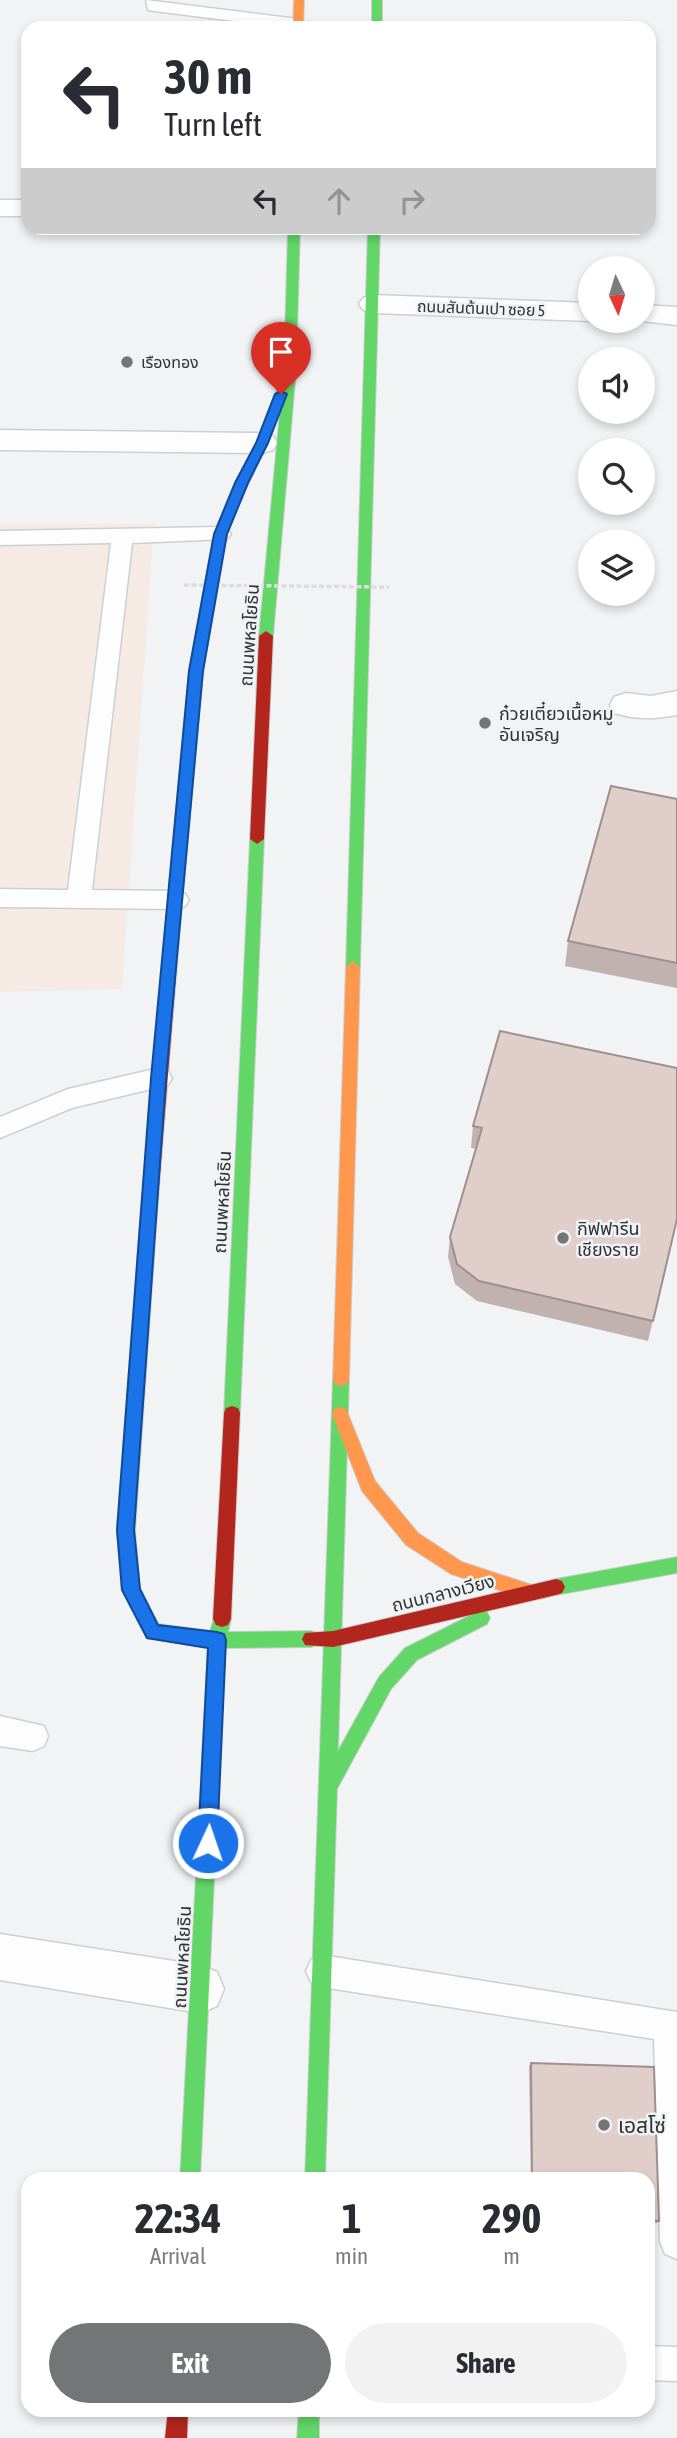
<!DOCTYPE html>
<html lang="en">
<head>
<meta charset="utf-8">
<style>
  body { margin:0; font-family:"Asap Condensed","Noto Sans Thai",sans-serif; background:#f2f2f3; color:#2b2b33; height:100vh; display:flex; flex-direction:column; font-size:26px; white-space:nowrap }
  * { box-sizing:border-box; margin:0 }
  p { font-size:23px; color:#7c7c81 }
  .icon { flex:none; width:38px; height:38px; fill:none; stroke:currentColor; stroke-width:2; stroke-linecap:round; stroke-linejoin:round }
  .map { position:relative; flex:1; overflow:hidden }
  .details { position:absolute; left:21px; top:2172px; width:634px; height:245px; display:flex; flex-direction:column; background:#fff; border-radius:21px; box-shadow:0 4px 10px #0003 }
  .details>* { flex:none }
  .hud { position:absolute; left:21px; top:21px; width:635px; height:214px; border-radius:21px; box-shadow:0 4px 10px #0003; background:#fff; color:#2b2b33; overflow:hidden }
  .needle { width:46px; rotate:176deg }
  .tools { position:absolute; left:578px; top:256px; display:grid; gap:14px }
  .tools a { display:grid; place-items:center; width:77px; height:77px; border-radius:50%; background:#fff; box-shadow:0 4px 10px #0003; font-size:35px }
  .pin { position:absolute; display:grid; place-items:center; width:60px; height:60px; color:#fff; margin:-72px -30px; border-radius:50% 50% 50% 0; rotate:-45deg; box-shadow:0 0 7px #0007 }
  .pin .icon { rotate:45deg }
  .me { position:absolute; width:77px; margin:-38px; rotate:3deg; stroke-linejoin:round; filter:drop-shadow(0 0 5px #0008) }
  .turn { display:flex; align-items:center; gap:24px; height:147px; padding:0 28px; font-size:32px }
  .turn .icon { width:91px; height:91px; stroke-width:2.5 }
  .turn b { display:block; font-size:49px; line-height:60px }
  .lanes { display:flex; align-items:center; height:66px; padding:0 28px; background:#0003; justify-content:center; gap:35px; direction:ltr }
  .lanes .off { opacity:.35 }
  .eta { display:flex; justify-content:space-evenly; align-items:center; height:119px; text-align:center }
  .eta b { font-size:42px; font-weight:700; line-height:49px }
  .cta { display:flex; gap:14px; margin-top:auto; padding:14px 28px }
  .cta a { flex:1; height:80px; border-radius:42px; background:#747576; color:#fff; font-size:28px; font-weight:700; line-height:80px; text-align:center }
  .cta a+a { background:#f2f2f3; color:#2b2b33 }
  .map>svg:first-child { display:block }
  .education { fill:#f6ebe4 }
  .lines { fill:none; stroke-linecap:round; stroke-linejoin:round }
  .lane-casing { stroke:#cdcfd0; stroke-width:3 }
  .street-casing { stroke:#cdcfd0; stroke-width:3 }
  .fast-casing { stroke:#cdcfd0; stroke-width:2 }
  .slow-casing { stroke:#cdcfd0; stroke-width:2 }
  .jam-casing { stroke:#cdcfd0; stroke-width:2 }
  .lane { fill:#fdfdfe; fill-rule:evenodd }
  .street { fill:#fdfdfe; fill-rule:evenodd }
  .fast { fill:#63d668; fill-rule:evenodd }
  .slow { fill:#ff974d; fill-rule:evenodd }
  .jam { fill:#b3261e; fill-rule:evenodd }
  .path-bridge { stroke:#ddd; stroke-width:3.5; stroke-dasharray:5 2.5; stroke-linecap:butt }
  .wall { fill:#c1b1af }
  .building { fill:#e0cecb; stroke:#9d908e; stroke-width:2 }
  .route { fill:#1a73e8; stroke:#114b97; stroke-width:2 }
  .poi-dot { fill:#747576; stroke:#f0f3f6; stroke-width:2.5 }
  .labels { text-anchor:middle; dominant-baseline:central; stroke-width:5; stroke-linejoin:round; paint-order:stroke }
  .far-street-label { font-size:16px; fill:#303132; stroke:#f0f3f6 }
  .far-poi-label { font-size:16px; fill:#303132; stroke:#f0f3f6; text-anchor:start }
  .street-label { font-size:18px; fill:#303132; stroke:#f0f3f6 }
  .poi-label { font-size:18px; fill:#303132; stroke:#f0f3f6; text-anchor:start }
  .near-poi-label { font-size:21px; fill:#303132; stroke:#f0f3f6; text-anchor:start }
</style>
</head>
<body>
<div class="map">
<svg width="677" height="2438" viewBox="0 0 677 2438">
  <rect width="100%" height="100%" fill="#f1f3f5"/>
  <path class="education" d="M0 524H154L122 989 0 992Z"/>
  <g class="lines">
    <defs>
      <g id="lane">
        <path d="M146 0 298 19 307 24 303 28H289L154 11 148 10Z"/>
        <path d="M220 527 227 529 231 534 227 539 132 543 92 890 177 891 185 894 189 900 185 906 177 909 0 907V889L68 890 111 543 0 545V531Z"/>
        <path d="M159 1068 168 1071 172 1078 168 1085 72 1108 0 1138V1117L68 1089Z"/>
        <path d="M0 1716 44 1726 48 1736 44 1746 33 1751 0 1746Z"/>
        <path d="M322 1955 677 2012V2259L665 2254 660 2242 654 2039 322 1987 311 1982 306 1971 311 1960Z"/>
        <path d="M648 2346 677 2347V2381L648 2380Z"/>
      </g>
      <g id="street">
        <rect x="0" y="200" width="28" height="16"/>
        <path d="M373 295 590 303V320H592L590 321 373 313 363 310 359 304 363 298Z"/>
        <path d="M642 305 677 307V325L632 320H642Z"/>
        <path d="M0 430 262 433 273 436 277 443 273 450 262 453 0 450Z"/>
        <path d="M677 691V715C655 719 637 720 614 713L610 705 614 697 626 693 651 696Z"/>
        <path d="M0 1934 200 1965 217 1972 224 1989 217 2006 200 2013 0 1980Z"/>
      </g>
      <g id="fast">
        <rect x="372" y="0" width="10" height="28"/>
        <path d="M288 228H300L296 370 273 636 266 641 259 636 280 411 226 534 203 671 182 900 175 905 168 900 189 671 214 534 235 483 256 443 284 372Z"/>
        <path d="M368 228H380L360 967 353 973 346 967Z"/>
        <path d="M257 834 264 839 240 1413 238 1418 232 1420 226 1418 224 1413 250 839Z"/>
        <path d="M149 1205 155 1207 157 1212 135 1530 140 1589 158 1624 210 1631 216 1613 222 1611 228 1613 231 1619 228 1632 311 1631 317 1633 320 1639 317 1645 311 1647 225 1648 200 2179H180L208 1647 147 1638 122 1590 117 1530 141 1212 143 1207Z"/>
        <path d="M341 1372 347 1374 349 1379 338 1751 379 1677 405 1648 481 1610 487 1612 490 1618 487 1624 417 1660 391 1689 337 1789 325 2179H305L333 1379 335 1374Z"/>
        <path d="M677 1557V1573L556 1595 550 1593 547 1587 550 1581 556 1579Z"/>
        <path d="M299 2410H319V2438H297Z"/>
      </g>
      <g id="slow">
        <path d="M294 0H304L303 28H293Z"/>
        <path d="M353 961 360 967 349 1379 347 1384 341 1386 335 1384 333 1379 346 967Z"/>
        <path d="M340 1407 346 1409 348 1414 375 1481 418 1533 462 1562 535 1586 538 1592 535 1598 529 1600 451 1574 406 1545 362 1491 332 1414 334 1409Z"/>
      </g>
      <g id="jam">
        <path d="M266 631 273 636 264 839 257 844 250 839 259 636Z"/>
        <path d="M175 895 182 900 157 1212 155 1217H143L141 1212 168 900Z"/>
        <path d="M232 1406 238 1408 240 1413 231 1619 228 1625 222 1627 216 1625 213 1619 224 1413 226 1408Z"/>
        <path d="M556 1579 562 1581 565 1587 562 1593 556 1595 333 1647 305 1645 302 1639 305 1633 333 1631Z"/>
        <path d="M168 2410H188L187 2438H165Z"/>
      </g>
    </defs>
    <use href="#lane" class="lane-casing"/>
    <use href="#street" class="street-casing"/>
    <use href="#fast" class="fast-casing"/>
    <use href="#slow" class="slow-casing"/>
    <use href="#jam" class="jam-casing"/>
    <use href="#lane" class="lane"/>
    <use href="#street" class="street"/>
    <use href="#fast" class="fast"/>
    <use href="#slow" class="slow"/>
    <use href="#jam" class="jam"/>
    <path class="path-bridge" d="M184 585 389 587"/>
  </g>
  <g class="wall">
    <path d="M677 799V988L565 966 568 941Z"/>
    <path d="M500 1031 677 1219 648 1341 477 1301 455 1284 448 1257 450 1237 476 1149 471 1148 473 1126Z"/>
    <path d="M531 2063 654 2067 659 2221 657 2223H648V2179H531L529 2066Z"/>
  </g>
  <g class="building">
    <path d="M611 786 677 799V963L568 941Z"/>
    <path d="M500 1031 677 1068V1219L653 1321 479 1281 457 1264 450 1237 482 1128 473 1126Z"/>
    <path d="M531 2063 654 2067 659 2221 648 2220V2179H532Z"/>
  </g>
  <path class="route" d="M281 391 287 394 268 443 248 483 227 534 203 671 166 1078 134 1530 140 1589 158 1625 217 1632 224 1634 226 1640 217 1843 214 1850 208 1853 201 1850 198 1843 208 1648 147 1638 122 1590 117 1530 151 1078 189 671 214 534 235 483 256 443 275 394Z"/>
  <g class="poi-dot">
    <circle cx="127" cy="362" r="7"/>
    <circle cx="485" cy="723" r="7"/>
    <circle cx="563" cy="1238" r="7"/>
    <circle cx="604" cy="2125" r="7"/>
  </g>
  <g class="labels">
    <g class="far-street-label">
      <text transform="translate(481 308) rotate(2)">ถนนสันต้นเปา ซอย 5</text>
    </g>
    <g class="far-poi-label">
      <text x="141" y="362">เรืองทอง</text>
    </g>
    <g class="street-label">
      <text transform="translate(249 635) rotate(-86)">ถนนพหลโยธิน</text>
      <text transform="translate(222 1202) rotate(-87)">ถนนพหลโยธิน</text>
      <text transform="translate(443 1593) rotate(-14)">ถนนกลางเวียง</text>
      <text transform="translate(182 1957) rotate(-87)">ถนนพหลโยธิน</text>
    </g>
    <g class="poi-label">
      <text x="499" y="713">ก๋วยเตี๋ยวเนื้อหมู<tspan x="499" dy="21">อันเจริญ</tspan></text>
      <text x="577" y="1228">กิฟฟารีน<tspan x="577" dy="21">เชียงราย</tspan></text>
    </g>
    <g class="near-poi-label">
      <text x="618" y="2125">เอสโซ่</text>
    </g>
  </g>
</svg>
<div class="tools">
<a><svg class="needle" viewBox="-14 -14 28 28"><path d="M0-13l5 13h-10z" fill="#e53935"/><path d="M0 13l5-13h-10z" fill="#7c7c81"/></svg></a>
<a><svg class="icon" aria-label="sound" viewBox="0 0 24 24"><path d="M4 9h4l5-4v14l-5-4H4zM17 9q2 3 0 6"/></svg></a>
<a><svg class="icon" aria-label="search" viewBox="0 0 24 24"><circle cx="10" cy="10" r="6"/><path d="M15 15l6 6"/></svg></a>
<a><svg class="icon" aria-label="layers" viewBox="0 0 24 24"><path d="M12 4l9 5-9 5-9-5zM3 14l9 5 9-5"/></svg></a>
</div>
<div class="pin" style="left:281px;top:394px;background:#d93025"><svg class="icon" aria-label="arrive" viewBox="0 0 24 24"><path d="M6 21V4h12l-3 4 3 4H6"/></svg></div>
<svg class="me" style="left:208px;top:1843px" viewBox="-20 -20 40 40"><circle r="17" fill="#1a73e8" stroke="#fff" stroke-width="3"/><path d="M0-11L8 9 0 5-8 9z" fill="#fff"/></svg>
<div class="hud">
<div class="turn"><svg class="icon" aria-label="left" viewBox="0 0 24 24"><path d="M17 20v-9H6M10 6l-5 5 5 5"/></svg><div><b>30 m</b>Turn left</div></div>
<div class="lanes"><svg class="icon" aria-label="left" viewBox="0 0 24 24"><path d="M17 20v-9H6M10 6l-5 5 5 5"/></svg><svg class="icon off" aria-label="ahead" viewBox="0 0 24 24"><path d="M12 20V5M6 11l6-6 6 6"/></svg><svg class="icon off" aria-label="right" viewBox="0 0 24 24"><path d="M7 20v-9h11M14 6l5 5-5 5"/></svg></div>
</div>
<section class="details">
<div class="eta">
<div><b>22:34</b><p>Arrival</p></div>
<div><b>1</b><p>min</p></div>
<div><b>290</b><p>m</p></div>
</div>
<div class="cta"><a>Exit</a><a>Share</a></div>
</section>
</div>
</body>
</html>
